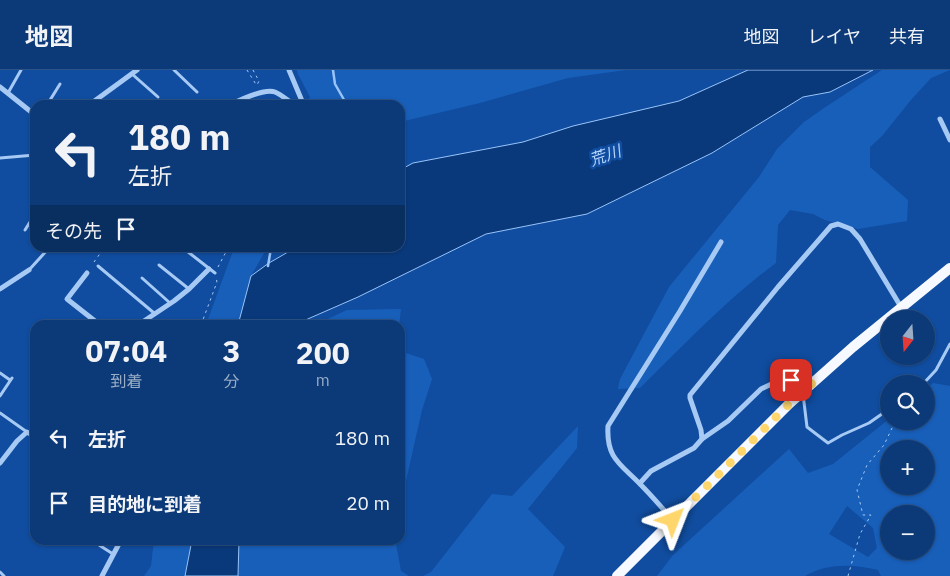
<!DOCTYPE html>
<html lang="ja">
<head>
<meta charset="utf-8">
<style>
  body { margin:0; font-family:"IBM Plex Sans","Noto Sans JP",sans-serif; background:#1a4580; color:#f1f3f6; height:100vh; display:flex; flex-direction:column; font-size:19px; white-space:nowrap }
  * { box-sizing:border-box; margin:0 }
  p { font-size:16px; color:#9aadc6 }
  .icon { flex:none; width:28px; height:28px; fill:none; stroke:currentColor; stroke-width:2; stroke-linecap:round; stroke-linejoin:round }
  .map { position:relative; flex:1; overflow:hidden }
  .details { position:absolute; left:30px; top:250px; width:375px; height:225px; display:flex; flex-direction:column; background:#0c3a78; border-radius:15px; box-shadow:0 1px 4px #0004,0 0 0 1px #2c548a }
  .details>* { flex:none }
  .top-card { position:absolute; left:30px; top:30px; width:375px; height:152px; border-radius:15px; box-shadow:0 1px 4px #0004,0 0 0 1px #2c548a; background:#0c3a78; color:#f1f3f6; overflow:hidden }
  .needle { width:32px; rotate:197deg }
  .controls { position:absolute; left:880px; top:240px; display:grid; gap:10px }
  .controls a { display:grid; place-items:center; width:55px; height:55px; border-radius:50%; background:#0c3a78; box-shadow:0 1px 4px #0004,0 0 0 1px #2c548a; font-size:25px }
  .pin { position:absolute; display:grid; place-items:center; width:42px; height:42px; color:#fff; margin:-21px; border-radius:10px; box-shadow:0 2px 8px #0006 }
  .me { position:absolute; width:55px; margin:-28px; rotate:45deg; stroke-linejoin:round; filter:drop-shadow(0 0 4px #0008) }
  .turn { display:flex; align-items:center; gap:18px; height:105px; padding:0 15px; font-size:22px }
  .turn .icon { width:65px; height:65px; stroke-width:2.5 }
  .turn b { display:block; font-size:35px; line-height:42px }
  .then { display:flex; align-items:center; height:48px; padding:0 15px; background:#0003; gap:10px; font-size:19px }
  .eta { display:flex; justify-content:space-evenly; align-items:center; height:85px; text-align:center }
  .eta b { font-size:30px; font-weight:800; line-height:35px }
  ul { padding:0; list-style:none }
  li { display:flex; align-items:center; gap:15px; height:65px; padding:0 15px }
  li div { flex:1 }
  li b { display:block; font-size:19px }
  li em { font-style:normal }
  header { display:flex; align-items:center; gap:30px; box-sizing:border-box; height:70px; padding:0 25px; background:#0c3a78; border-bottom:1px solid #2c548a }
  header strong { font-size:24px }
  nav { display:flex; gap:28px; margin-inline-start:auto; font-size:18px }
  .map>svg:first-child { display:block }
  .green { fill:#185fba; fill-rule:evenodd }
  .water { fill:#09397b; stroke:#99c4f9 }
  .lines { fill:none; stroke-linecap:round; stroke-linejoin:round }
  .stream { stroke:#99c4f9; stroke-width:2.5 }
  .path { stroke:#a7caf5; stroke-width:1; stroke-dasharray:2.5 4; stroke-linecap:butt }
  .service { stroke:#a7caf5; stroke-width:3 }
  .minor { stroke:#a7caf5; stroke-width:5 }
  .primary { stroke:#f6f9ff; stroke-width:10 }
  .route { stroke:#ffd66c; stroke-width:9; stroke-dasharray:0 16.2 }
  .labels { text-anchor:middle; dominant-baseline:central; stroke-width:5; stroke-linejoin:round; paint-order:stroke }
  .water-label { font-size:16px; font-style:italic; fill:#b4d4fc; stroke:#104da0 }
</style>
</head>
<body>
<header>
<strong>地図</strong>
<nav><a>地図</a><a>レイヤ</a><a>共有</a></nav>
</header>
<div class="map">
<svg width="950" height="506" viewBox="0 0 950 506">
  <rect width="100%" height="100%" fill="#104da0"/>
  <g class="green">
    <path d="M297 0H626L568 8 480 33 400 52V35H305L310 27 298 4Z"/>
    <path d="M882 0H950L931 8 910 31 882 66 870 77V97L908 130 907 151 858 159 825 150 813 144 790 140 778 155 776 193C727 229 684 275 640 318L618 319 620 309 669 217 759 107 777 79 804 52 824 38Z"/>
    <path d="M234 178H267L251 206 239 255H206Z"/>
    <path d="M401 239 399 255H315L347 240Z"/>
    <path d="M406 283 424 289 432 309 422 340 403 424 400 446V284Z"/>
    <path d="M933 313 950 316V506H881L878 500C854 494 827 493 805 506H657L673 485 789 379 808 403 833 394 889 349V351H926V319ZM889 379H926V416H889ZM847 436 873 458 877 478 868 487 829 464ZM889 444H926V481H889Z"/>
    <path d="M578 356 577 378 528 439 565 477 553 506H423L431 502 492 424 512 426Z"/>
    <path d="M154 470H192L185 506H144L151 496Z"/>
    <path d="M239 470H396V474L401 501 409 506H238Z"/>
  </g>
  <g class="water">
    <path d="M748 0H873L830 22 803 27 712 83 587 144 486 164 358 227 294 255H238L251 206 269 193 295 178H400V100L413 93 523 72 573 56 679 31Z"/>
    <path d="M192 470H239L238 506H185Z"/>
  </g>
  <g class="lines">
    <g class="stream">
      <path d="M333 0 335 14 347 35"/>
      <path d="M268 196 271 178"/>
    </g>
    <g class="path">
      <path d="M247 0 257 16"/>
      <path d="M253 0 259 11 257 15"/>
      <path d="M94 192 104 178"/>
      <path d="M218 197 228 178"/>
      <path d="M201 255 217 212 216 208"/>
      <path d="M848 506 860 464 871 445H863L857 420 867 395 884 375 893 356V351"/>
    </g>
    <g class="service">
      <path d="M174 0 197 22"/>
      <path d="M132 4 158 27"/>
      <path d="M8 23 21 0"/>
      <path d="M47 35 60 14"/>
      <path d="M0 88 35 85"/>
      <path d="M25 160 35 144"/>
      <path d="M183 178 215 203"/>
      <path d="M159 195 189 219"/>
      <path d="M98 196 154 243"/>
      <path d="M29 200 49 178"/>
      <path d="M142 208 170 233"/>
      <path d="M0 303 10 310"/>
      <path d="M923 314 936 300 950 274"/>
      <path d="M803 324 807 357 828 373 842 365 869 353 889 339"/>
      <path d="M0 326 12 308"/>
      <path d="M0 343 27 362"/>
      <path d="M102 470 99 475 113 484"/>
      <path d="M0 502 4 506"/>
    </g>
    <g class="minor">
      <path d="M289 0 302 31 300 35"/>
      <path d="M0 17 35 45"/>
      <path d="M89 35 137 0"/>
      <path d="M230 35C240 30 264 18 275 22 282 25 288 31 295 35"/>
      <path d="M940 49 950 70"/>
      <path d="M87 203 67 229 100 255"/>
      <path d="M0 219 29 200"/>
      <path d="M138 255 174 231 189 219 209 199"/>
      <path d="M702 369 701 360 690 328V325L778 217 831 156 838 154 851 159 860 169 901 237"/>
      <path d="M0 393 17 371 27 362 35 367"/>
      <path d="M640 413 651 401 694 378 702 369 728 351 761 319 778 311 805 308 816 310"/>
      <path d="M673 450C662 438 652 426 641 415 621 394 606 389 608 356L680 241 721 172"/>
      <path d="M102 506 121 470"/>
    </g>
    <path class="primary" d="M617 506 789 334 853 277 950 198"/>
  </g>
  <g class="lines">
    <path class="route" d="M673 450 789 334 816 310 804 308 791 310"/>
  </g>
  <g class="labels">
    <g class="water-label">
      <text transform="translate(605 85) rotate(-19)">荒川</text>
    </g>
  </g>
</svg>
<div class="controls">
<a><svg class="needle" viewBox="-14 -14 28 28"><path d="M0-13l5 13h-10z" fill="#e53935"/><path d="M0 13l5-13h-10z" fill="#9aadc6"/></svg></a>
<a><svg class="icon" aria-label="search" viewBox="0 0 24 24"><circle cx="10" cy="10" r="6"/><path d="M15 15l6 6"/></svg></a>
<a>+</a>
<a>−</a>
</div>
<div class="pin" style="left:791px;top:310px;background:#d93025"><svg class="icon" aria-label="arrive" viewBox="0 0 24 24"><path d="M6 21V4h12l-3 4 3 4H6"/></svg></div>
<svg class="me" style="left:673px;top:450px" viewBox="-20 -20 40 40"><path d="M0-17L14 15 0 8-14 15z" fill="#ffd66c" stroke="#fff" stroke-width="4"/></svg>
<div class="top-card">
<div class="turn"><svg class="icon" aria-label="left" viewBox="0 0 24 24"><path d="M17 20v-9H6M10 6l-5 5 5 5"/></svg><div><b>180 m</b>左折</div></div>
<div class="then">その先<svg class="icon" aria-label="arrive" viewBox="0 0 24 24"><path d="M6 21V4h12l-3 4 3 4H6"/></svg></div>
</div>
<section class="details">
<div class="eta">
<div><b>07:04</b><p>到着</p></div>
<div><b>3</b><p>分</p></div>
<div><b>200</b><p>m</p></div>
</div>
<ul>
<li><svg class="icon" aria-label="left" viewBox="0 0 24 24"><path d="M17 20v-9H6M10 6l-5 5 5 5"/></svg><div><b>左折</b></div><em>180 m</em></li>
<li><svg class="icon" aria-label="arrive" viewBox="0 0 24 24"><path d="M6 21V4h12l-3 4 3 4H6"/></svg><div><b>目的地に到着</b></div><em>20 m</em></li>
</ul>
</section>
</div>
</body>
</html>
